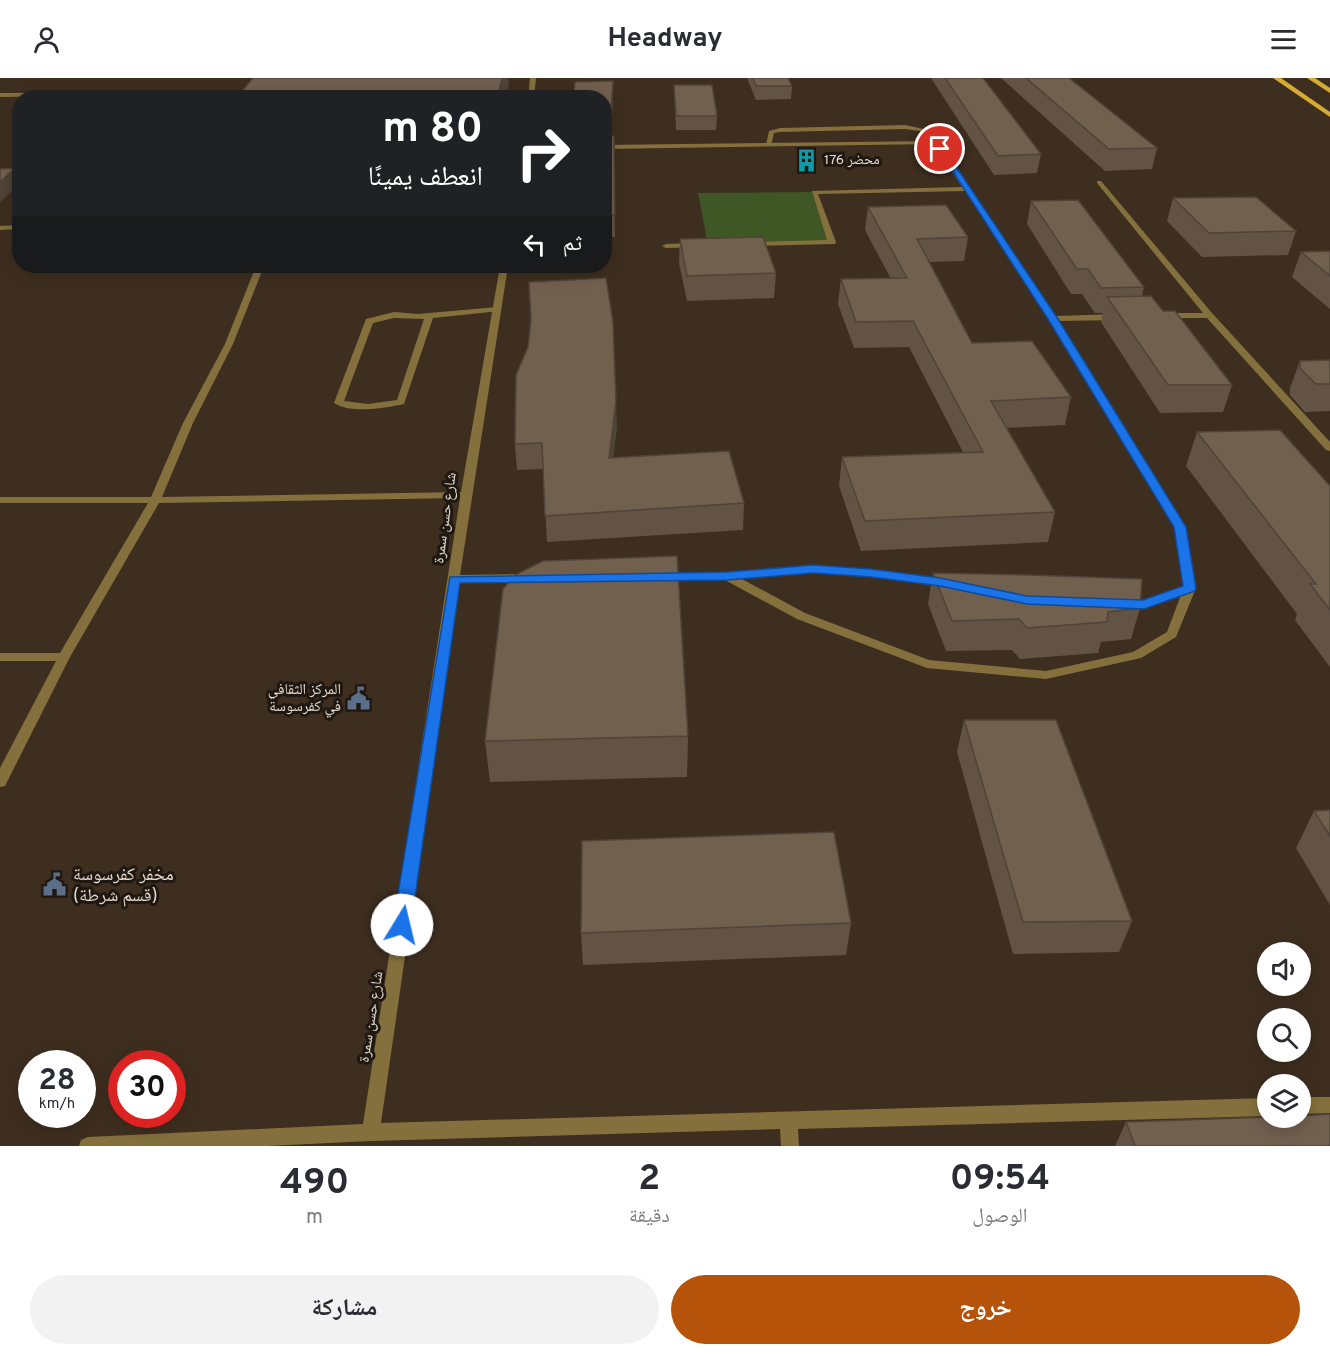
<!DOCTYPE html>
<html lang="ar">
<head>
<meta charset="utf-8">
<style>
  body { margin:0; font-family:Overpass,"Noto Naskh Arabic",sans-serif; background:#f2f2f3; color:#2b2b33; direction:rtl; height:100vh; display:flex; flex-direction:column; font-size:22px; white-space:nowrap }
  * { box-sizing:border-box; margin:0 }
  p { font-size:20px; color:#7c7c81 }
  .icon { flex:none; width:33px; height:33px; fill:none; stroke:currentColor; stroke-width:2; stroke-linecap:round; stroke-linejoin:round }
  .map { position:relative; height:1068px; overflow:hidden; direction:ltr }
  .side { display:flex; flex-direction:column; background:#fff; flex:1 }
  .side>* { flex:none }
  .guide { position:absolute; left:12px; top:12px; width:600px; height:183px; border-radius:24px; box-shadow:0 3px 15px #0003; direction:rtl; background:#202124; color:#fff; overflow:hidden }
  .controls { position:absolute; left:1257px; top:864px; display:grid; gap:12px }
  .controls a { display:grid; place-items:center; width:54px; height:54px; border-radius:50%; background:#fff; box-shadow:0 3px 15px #0003; font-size:30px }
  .speed { position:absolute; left:18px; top:972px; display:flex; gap:12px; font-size:30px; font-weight:700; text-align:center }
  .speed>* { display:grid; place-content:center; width:78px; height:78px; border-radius:50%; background:#fff; box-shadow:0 3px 15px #0003; line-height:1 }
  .speed small { font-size:15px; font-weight:400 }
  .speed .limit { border:9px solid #d22; background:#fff; color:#111 }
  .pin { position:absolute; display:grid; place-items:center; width:51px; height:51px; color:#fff; margin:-26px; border:3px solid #fff; border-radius:50%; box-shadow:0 2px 6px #0007 }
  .me { position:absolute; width:66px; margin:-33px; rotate:9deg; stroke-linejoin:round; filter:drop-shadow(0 0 4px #0008) }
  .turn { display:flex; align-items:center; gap:21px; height:126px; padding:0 30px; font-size:27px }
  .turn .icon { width:78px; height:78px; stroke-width:2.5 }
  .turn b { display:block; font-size:42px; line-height:51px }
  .then { display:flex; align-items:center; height:57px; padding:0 30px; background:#0003; gap:12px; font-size:22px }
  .eta { display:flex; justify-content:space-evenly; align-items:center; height:102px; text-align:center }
  .eta b { font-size:36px; font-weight:700; line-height:42px }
  .primary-button { display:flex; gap:12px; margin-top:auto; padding:12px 30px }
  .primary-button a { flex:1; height:69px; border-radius:36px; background:#b45309; color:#fff; font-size:24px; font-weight:700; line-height:69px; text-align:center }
  .primary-button a+a { background:#f2f2f3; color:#2b2b33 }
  header { display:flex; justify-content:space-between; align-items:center; height:78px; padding:0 30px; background:#fff; font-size:27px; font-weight:700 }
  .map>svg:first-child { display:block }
  .green { fill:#3f5724 }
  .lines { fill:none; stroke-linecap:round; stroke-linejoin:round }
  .lane { fill:#83703d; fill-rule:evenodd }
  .street { fill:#83703d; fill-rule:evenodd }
  .primary { fill:#d5ab34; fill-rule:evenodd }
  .wall { fill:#625344 }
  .shaded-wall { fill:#504337 }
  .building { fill:#72604f; stroke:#504337; stroke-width:1.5 }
  .route { fill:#1a73e8; stroke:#114b97; stroke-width:1.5 }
  .labels { text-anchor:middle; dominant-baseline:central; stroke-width:6; stroke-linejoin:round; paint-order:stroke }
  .far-poi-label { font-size:14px; fill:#e3d9cf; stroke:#1f1811; text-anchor:start }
  .street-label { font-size:15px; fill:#e3d9cf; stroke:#1f1811 }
  .poi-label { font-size:15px; fill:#e3d9cf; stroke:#1f1811; text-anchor:end }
  .near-poi-label { font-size:18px; fill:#e3d9cf; stroke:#1f1811; text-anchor:start }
</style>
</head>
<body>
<header><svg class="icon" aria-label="menu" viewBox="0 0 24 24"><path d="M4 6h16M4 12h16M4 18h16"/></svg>Headway<svg class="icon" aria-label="person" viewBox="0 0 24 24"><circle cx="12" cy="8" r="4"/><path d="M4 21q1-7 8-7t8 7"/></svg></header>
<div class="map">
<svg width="1330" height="1068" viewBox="0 0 1330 1068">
  <rect width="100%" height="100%" fill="#3e2e1f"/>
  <path class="green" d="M814 114 832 164 708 167 698 115Z"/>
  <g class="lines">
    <g class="lane">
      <path d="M905 47 924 51 939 64 934 65 920 53 905 51 780 54 774 55 771 68 766 67 769 53 780 50Z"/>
      <path d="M497 229H500V233L433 240 404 326C385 330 351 336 334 325L366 241 394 234 418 236ZM394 240 424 241 397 322 368 326 344 323 373 245Z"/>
    </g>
    <g class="street">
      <path d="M530 0H536L534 20H528Z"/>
      <path d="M139 14 137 17 0 19V15Z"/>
      <path d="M938 63 1055 238 1118 236 1122 239 1118 242 1059 243 1185 449 1196 510 1176 559 1141 580 1046 601 927 590 797 541 725 502 663 503 657 499 663 495 727 494 813 488 871 492 951 503 953 506 947 510 871 498 813 494 740 500 805 535 929 582 1046 593 1133 574 1167 554 1181 517C1166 522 1133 538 1119 526L1125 522H1143L1184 508 1175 449 1049 241 965 113 818 116 836 164 835 166 749 168 745 166 749 164 827 162 812 113 962 109 934 66 604 71V67Z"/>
      <path d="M1097 103H1101L1212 235 1330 364V373L1326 372 1207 240H1159V236L1162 235H1203L1097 105Z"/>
      <path d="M20 147V151L0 152V148Z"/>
      <path d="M696 165H699V169L666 170 662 168 666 166Z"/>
      <path d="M256 188H264L233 266 193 345 162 419 461 414 500 188H508L460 497 528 496 534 500 528 504H459L381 1045 1268 1020V1038L798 1051 799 1068H781L780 1051 371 1063 267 1068H79L81 1062 88 1059 363 1046 460 420 159 425 70 579 7 704 5 708 0 709V690L56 583H0V575H60L148 425H0V419H151L183 345 225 266Z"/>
      <path d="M1300 1019H1330V1035L1300 1036Z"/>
    </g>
    <g class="primary">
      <path d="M1273 0H1281L1330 34V39Z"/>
      <path d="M1307 0H1315L1330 10V15Z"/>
    </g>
  </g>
  <g class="wall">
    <path d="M747 0H788L792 8 791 21 756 22Z"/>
    <path d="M931 0H983L1041 76 1037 95 994 97Z"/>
    <path d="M1001 0H1069L1157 70 1152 91 1105 93Z"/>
    <path d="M613 3V21L611 58H614L615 159H604V20Z"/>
    <path d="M674 7 717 38 716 52H676Z"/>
    <path d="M1173 120 1296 153 1288 177 1202 179 1167 143Z"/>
    <path d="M1031 123 1144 209 1142 218 1163 233 1232 307 1223 334 1160 335 1101 244 1103 235H1095L1082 216H1071L1027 146Z"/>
    <path d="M868 129 968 159 964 183 929 184 972 265 1071 319 1065 347 1006 350 1055 434 1048 464 861 473 839 408 842 379 963 374 909 269 854 270 838 226 841 201H891L865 152Z"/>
    <path d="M680 161 776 195 774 220 687 223 679 185Z"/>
    <path d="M1330 173V231L1292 199 1301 174Z"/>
    <path d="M1330 282V333L1305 334 1290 317V310L1300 283Z"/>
    <path d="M617 348 613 380 744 425 743 452 547 464 543 391 517 392 515 366Z"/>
    <path d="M1197 354 1330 408V589L1295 542 1297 536 1186 388Z"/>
    <path d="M933 495 1140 530 1131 561 1101 564 1098 575 1020 581 1012 572 946 573 928 526Z"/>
    <path d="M964 642 1132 843 1119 874 1013 876 957 674Z"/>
    <path d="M688 658 687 699 490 704 485 663Z"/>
    <path d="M1330 732V827L1296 770 1314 733Z"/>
    <path d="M851 845 846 877 583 887 581 855Z"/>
    <path d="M1126 1044 1330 1068H1115Z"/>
  </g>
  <g class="shaded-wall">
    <path d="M502 0H508L509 7 505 20H497Z"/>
    <path d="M613 3V21L611 65 604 66V47Z"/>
    <path d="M15 90 20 106 0 124V104Z"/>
    <path d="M616 323 617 348 610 406 609 380Z"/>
  </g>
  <g class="building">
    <path d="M253 0H502L497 20H236Z"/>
    <path d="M753 0H788L792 8H756Z"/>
    <path d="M945 0H983L1041 76 998 78Z"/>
    <path d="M1026 0H1069L1157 70 1109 71Z"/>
    <path d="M613 3 610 45 604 47V20H573L575 4Z"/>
    <path d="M674 7H712L717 38H676Z"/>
    <path d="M604 53 610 54 609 58H614L615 137 604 138Z"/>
    <path d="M15 90 0 104V91Z"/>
    <path d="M1256 119 1296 153 1209 155 1173 120Z"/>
    <path d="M1078 122 1144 209 1101 210 1088 191H1077L1031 123Z"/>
    <path d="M946 127 968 159 917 161 972 265 1032 263 1071 319 991 323 1055 434 865 443 842 379 983 374 913 243 856 244 841 201 907 200 868 129Z"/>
    <path d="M763 159 776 195 687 198 680 161Z"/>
    <path d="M1330 173V198L1301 174Z"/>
    <path d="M606 200 613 244 616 323 609 380 729 373 744 425 545 438 542 365 515 366 516 297 528 269 531 242 529 204Z"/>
    <path d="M1151 218 1163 233H1175L1232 307H1168L1107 219Z"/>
    <path d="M1330 282V306H1316L1300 290V283Z"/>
    <path d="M1280 352 1330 408V532L1310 506H1316L1197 354Z"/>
    <path d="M677 478 688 658 485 663 503 511 515 497 543 483Z"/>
    <path d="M933 495 1029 497 1142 501 1140 530 1108 534 1107 544 1027 550 1019 541 952 543Z"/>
    <path d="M964 642H1056L1132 843 1023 844Z"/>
    <path d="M1330 732V758L1314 733Z"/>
    <path d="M834 754 851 845 581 855 582 763Z"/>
    <path d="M1330 1036V1068H1135L1126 1044 1268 1039 1300 1040V1038Z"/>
  </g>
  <path class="route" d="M937 69H943L1058 241 1186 449 1196 510 1195 513 1144 531 1027 526 940 508 871 499 813 495 727 502 460 505 411 847 409 852 402 854 396 852 393 847 450 499 727 494 813 487 871 491 940 500 1027 518 1143 522 1183 508 1174 449 1048 241Z"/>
  <defs>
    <symbol id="building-bare" viewBox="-9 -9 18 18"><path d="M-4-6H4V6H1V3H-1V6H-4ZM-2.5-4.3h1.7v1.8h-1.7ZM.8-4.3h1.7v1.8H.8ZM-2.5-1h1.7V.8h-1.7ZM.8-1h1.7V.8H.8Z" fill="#0f9aa8" stroke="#1f1811" stroke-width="2.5" paint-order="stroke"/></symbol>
    <symbol id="civic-bare" viewBox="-9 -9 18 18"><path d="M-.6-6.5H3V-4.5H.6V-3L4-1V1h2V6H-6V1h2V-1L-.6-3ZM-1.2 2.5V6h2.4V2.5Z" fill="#5c6f8a" stroke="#1f1811" stroke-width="2.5" paint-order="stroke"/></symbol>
  </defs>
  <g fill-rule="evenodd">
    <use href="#building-bare" x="790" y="66" width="33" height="33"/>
    <use href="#civic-bare" x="342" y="604" width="33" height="33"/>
    <use href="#civic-bare" x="38" y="790" width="33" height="33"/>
  </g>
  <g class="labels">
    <g class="far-poi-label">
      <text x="824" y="82">محضر 176</text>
    </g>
    <g class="street-label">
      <text transform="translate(446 440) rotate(-82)">شارع حسن سمرة</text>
      <text transform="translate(372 939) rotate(-81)">شارع حسن سمرة</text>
    </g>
    <g class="poi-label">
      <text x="341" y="612">المركز الثقافي<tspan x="341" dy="17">في كفرسوسة</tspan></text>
    </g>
    <g class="near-poi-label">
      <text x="73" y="797">مخفر كفرسوسة<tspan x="73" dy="21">(قسم شرطة)</tspan></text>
    </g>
  </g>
</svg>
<div class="controls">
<a><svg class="icon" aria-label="sound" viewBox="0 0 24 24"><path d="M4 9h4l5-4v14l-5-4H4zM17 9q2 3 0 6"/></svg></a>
<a><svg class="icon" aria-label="search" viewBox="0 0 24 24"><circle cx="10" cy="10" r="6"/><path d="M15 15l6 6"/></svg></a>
<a><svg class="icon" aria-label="layers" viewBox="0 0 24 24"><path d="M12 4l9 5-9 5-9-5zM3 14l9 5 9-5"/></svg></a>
</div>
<div class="speed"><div>28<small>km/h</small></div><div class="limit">30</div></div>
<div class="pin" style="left:940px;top:71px;background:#d93025"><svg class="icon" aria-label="arrive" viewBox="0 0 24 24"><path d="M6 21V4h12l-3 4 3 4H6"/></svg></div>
<svg class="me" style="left:402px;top:847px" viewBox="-20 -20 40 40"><circle r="19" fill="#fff"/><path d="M0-13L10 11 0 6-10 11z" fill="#1a73e8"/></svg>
<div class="guide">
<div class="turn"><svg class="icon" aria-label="right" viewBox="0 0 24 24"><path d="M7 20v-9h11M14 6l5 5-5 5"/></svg><div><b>80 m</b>انعطف يمينًا</div></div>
<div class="then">ثم<svg class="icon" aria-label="left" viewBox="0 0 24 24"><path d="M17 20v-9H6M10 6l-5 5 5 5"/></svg></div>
</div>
</div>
<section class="side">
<div class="eta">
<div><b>09:54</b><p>الوصول</p></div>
<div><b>2</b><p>دقيقة</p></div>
<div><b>490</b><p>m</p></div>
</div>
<div class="primary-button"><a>خروج</a><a>مشاركة</a></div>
</section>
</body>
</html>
